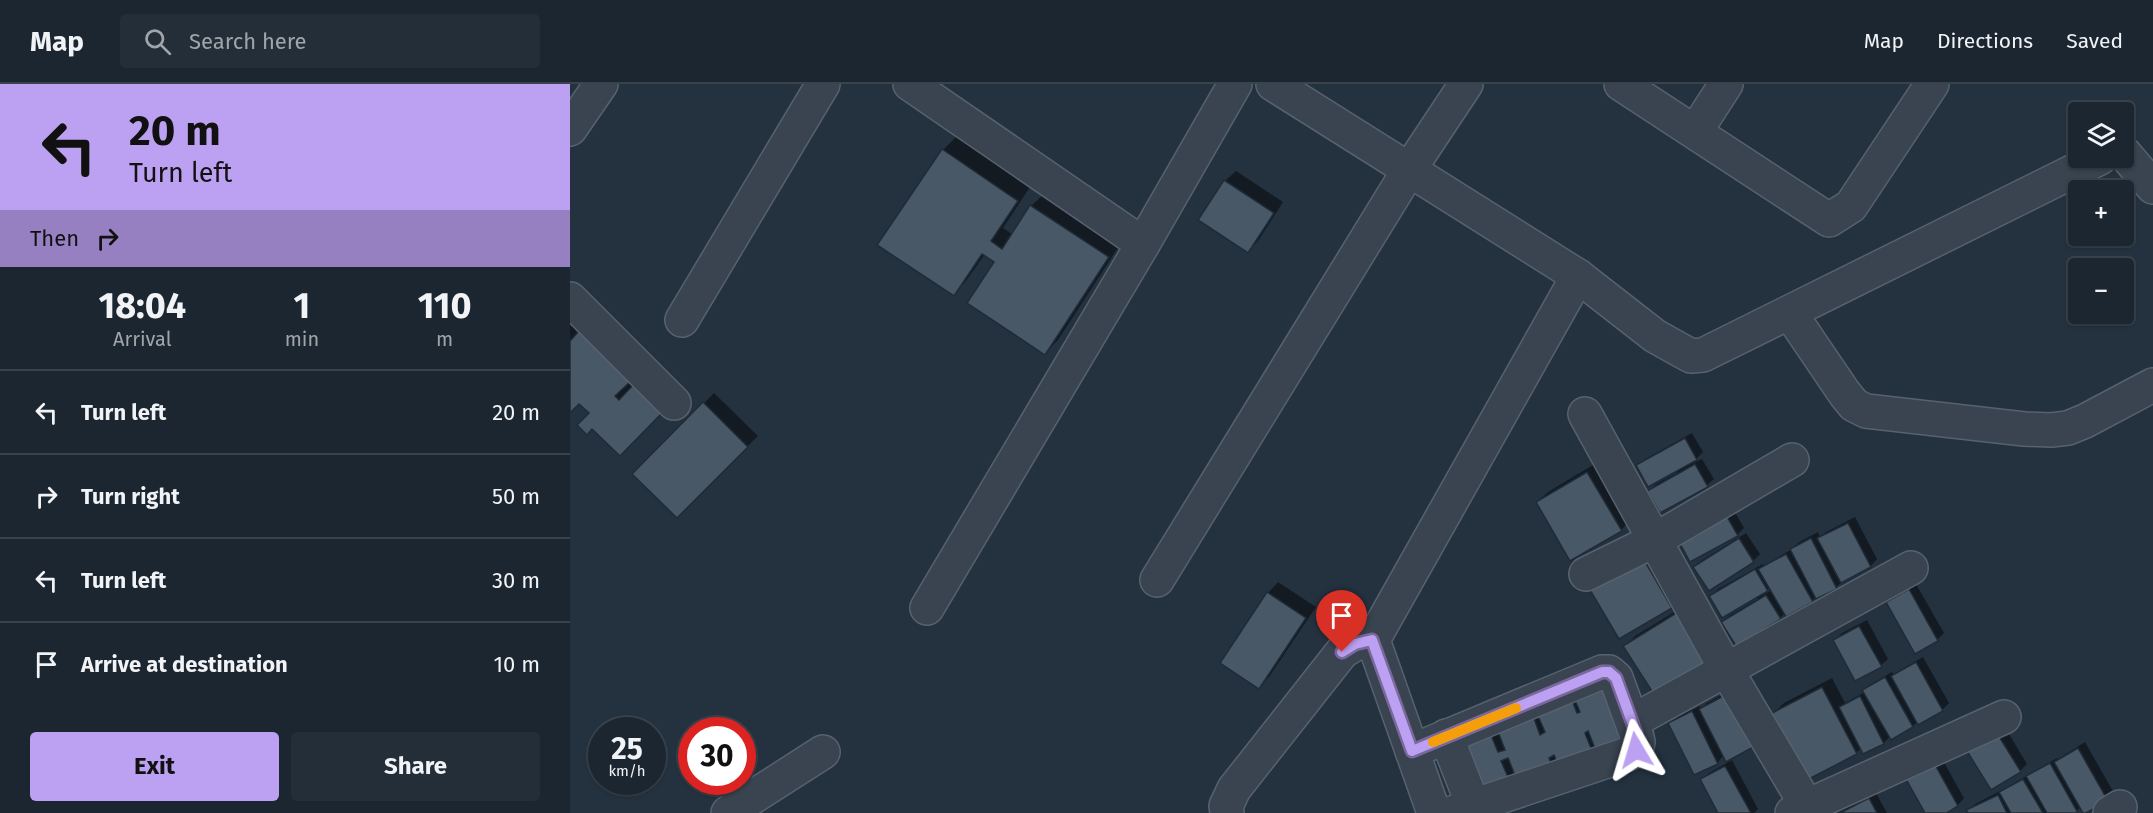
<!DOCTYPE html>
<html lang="en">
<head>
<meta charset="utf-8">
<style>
  body { margin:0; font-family:"Fira Sans",sans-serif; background:#242e38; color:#f1f3f6; height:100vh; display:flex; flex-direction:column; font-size:22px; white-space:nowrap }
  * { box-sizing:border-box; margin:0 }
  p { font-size:20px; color:#a0a5ab }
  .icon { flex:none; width:33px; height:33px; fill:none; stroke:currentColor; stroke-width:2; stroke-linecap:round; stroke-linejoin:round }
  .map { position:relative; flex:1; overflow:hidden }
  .sheet { display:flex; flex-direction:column; background:#1b2630; width:570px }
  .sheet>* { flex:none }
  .top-card { background:#bca0f2; color:#111; overflow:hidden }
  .fabs { position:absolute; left:1498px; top:18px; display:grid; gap:12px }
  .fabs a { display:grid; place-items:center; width:66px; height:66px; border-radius:6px; background:#1b2630; box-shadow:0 2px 4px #0004,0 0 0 2px #39434c; font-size:30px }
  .speed { position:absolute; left:18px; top:633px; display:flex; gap:12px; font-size:30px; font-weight:700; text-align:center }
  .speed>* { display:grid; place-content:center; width:78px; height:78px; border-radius:50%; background:#1b2630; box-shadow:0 2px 4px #0004,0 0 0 2px #39434c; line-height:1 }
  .speed small { font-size:15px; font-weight:400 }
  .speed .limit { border:9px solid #d22; background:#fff; color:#111 }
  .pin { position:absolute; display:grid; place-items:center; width:51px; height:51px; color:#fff; margin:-62px -26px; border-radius:50% 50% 50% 0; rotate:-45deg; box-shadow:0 0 6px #0007 }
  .pin .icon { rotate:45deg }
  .me { position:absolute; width:66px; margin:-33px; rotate:353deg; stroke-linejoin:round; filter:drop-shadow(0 0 4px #0008) }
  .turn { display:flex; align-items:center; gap:21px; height:126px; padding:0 30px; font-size:27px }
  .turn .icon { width:78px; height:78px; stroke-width:2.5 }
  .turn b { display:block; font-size:42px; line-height:51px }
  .then { display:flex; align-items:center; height:57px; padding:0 30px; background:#0003; gap:12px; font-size:22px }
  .eta { display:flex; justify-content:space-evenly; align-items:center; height:102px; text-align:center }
  .eta b { font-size:36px; font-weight:700; line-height:42px }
  .cta { display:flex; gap:12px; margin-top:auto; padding:12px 30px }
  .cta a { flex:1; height:69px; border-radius:6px; background:#bca0f2; color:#111; font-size:24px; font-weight:700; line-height:69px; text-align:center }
  .cta a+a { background:#242e38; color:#f1f3f6 }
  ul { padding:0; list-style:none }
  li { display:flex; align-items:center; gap:18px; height:84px; padding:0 30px; border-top:2px solid #39434c }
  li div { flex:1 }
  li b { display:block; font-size:22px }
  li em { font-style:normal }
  header { display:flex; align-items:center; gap:36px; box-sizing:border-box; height:84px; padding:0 30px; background:#1b2630; border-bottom:2px solid #39434c }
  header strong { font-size:28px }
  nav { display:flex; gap:33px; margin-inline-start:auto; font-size:21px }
  .search { width:420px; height:54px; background:#242e38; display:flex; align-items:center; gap:15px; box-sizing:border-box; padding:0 21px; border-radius:6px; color:#a0a5ab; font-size:22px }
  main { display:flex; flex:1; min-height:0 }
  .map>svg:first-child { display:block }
  .shadow { fill:#0007; fill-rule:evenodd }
  .building { fill:#485867; stroke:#1f2b37; stroke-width:1.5 }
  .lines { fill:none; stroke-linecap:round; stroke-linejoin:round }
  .minor-casing { stroke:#56626e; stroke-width:36 }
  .minor { stroke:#394450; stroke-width:33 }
  .route-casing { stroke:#7a689d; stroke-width:15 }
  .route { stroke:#bca0f2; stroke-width:10 }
  .slow { stroke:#f59e0b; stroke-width:10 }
</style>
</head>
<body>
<header>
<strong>Map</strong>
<div class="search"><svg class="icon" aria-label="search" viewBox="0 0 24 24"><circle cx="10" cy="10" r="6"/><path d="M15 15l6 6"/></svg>Search here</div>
<nav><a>Map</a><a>Directions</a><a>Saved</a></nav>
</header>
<main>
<section class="sheet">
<div class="top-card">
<div class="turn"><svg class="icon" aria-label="left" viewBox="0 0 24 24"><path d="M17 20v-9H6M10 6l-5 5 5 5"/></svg><div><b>20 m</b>Turn left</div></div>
<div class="then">Then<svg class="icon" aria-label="right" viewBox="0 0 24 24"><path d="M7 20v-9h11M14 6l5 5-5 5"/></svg></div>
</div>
<div class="eta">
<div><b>18:04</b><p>Arrival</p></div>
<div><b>1</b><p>min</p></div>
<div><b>110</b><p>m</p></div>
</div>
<ul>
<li><svg class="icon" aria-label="left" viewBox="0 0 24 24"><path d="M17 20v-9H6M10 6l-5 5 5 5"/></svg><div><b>Turn left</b></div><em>20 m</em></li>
<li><svg class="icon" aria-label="right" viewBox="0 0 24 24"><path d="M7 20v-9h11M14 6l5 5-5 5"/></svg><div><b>Turn right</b></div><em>50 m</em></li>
<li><svg class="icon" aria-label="left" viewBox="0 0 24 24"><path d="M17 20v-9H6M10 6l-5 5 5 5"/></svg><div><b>Turn left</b></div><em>30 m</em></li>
<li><svg class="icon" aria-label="arrive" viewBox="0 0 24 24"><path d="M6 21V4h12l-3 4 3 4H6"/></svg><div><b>Arrive at destination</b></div><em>10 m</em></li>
</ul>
<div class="cta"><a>Exit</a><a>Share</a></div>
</section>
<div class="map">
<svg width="1583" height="729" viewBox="0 0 1583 729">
  <rect width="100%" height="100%" fill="#243240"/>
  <g class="shadow">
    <path d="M386 53 460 103 433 144 443 151 461 122 475 109 551 159 488 256 475 269 426 177 415 170 396 197 383 210 373 66Z"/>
    <path d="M666 87 713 118 688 157 678 167 655 97Z"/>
    <path d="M0 214 18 231 5 244 57 298 63 303 105 314 21 329 10 318 0 327Z"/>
    <path d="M144 309 188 352 107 432 65 390Z"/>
    <path d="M1122 349 1133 368 1121 380 1132 375 1144 395 1137 401 1079 407 1086 400 1107 389 1106 386 1068 382 1075 375Z"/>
    <path d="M1028 378 1061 436 1051 446 967 418 978 408Z"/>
    <path d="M1162 423 1174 444 1167 451 1121 476Z"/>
    <path d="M1285 433 1307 475 1301 482 1274 496 1266 503 1246 513 1242 517 1215 529 1210 534 1153 538 1160 531 1188 515 1186 512H1141L1148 505 1193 480 1194 482 1222 465 1229 458 1248 448 1250 453 1256 448ZM1200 503 1202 506 1193 511 1192 510Z"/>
    <path d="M1176 449 1190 470 1183 477 1125 483 1132 476Z"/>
    <path d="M1083 465 1111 512 1101 523 1050 553 1032 496Z"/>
    <path d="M708 498 746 523 699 593 689 603 652 578 698 509Z"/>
    <path d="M1346 500 1374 549 1367 556 1318 518 1325 511Z"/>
    <path d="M1119 519 1139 577 1055 563 1065 552Z"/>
    <path d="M1297 536 1318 575 1311 581 1265 556 1272 549Z"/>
    <path d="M1353 573 1379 619 1372 626 1349 639 1348 637 1343 642 1321 654 1320 652 1314 659 1294 668 1291 664 1286 669 1203 629 1214 619 1262 594 1275 619 1295 608 1301 600 1322 588 1324 591 1330 586Z"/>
    <path d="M1015 603 1027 665 941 701 882 655Z"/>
    <path d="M1166 603 1154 671 1148 678 1125 689 1100 640 1107 633 1130 622 1131 625 1137 619Z"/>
    <path d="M1430 635 1457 680 1450 687 1422 704Z"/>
    <path d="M1515 658 1544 709 1511 723 1504 729H1396L1405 720 1434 705 1487 674 1488 675Z"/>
    <path d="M1371 673 1394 714 1388 721 1374 729H1357L1344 688Z"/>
    <path d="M1162 676 1188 725 1184 729H1150L1132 696 1139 689Z"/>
    <path d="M1306 709 1317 729H1268L1271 727Z"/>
  </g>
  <g class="building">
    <path d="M372 65 448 117 421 157 432 165 460 121 539 173 475 271 397 219 424 178 412 170 384 212 307 161Z"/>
    <path d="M654 96 704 129 678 169 628 136Z"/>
    <path d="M9 247 61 297 45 312 49 316 64 300 93 328 50 372 22 345 17 351 7 341 19 329 9 320 0 329V257Z"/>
    <path d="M133 318 178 363 107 434 62 390Z"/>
    <path d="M1115 354 1127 376 1078 403 1066 381Z"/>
    <path d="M1125 380 1138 403 1090 429 1077 407Z"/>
    <path d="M1017 388 1052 447 1000 477 966 418Z"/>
    <path d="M1155 429 1168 452 1120 478 1107 454Z"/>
    <path d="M1278 439 1301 483 1271 499 1247 454Z"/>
    <path d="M1169 454 1184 478 1139 507 1123 483Z"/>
    <path d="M1241 454 1267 505 1246 515 1220 465Z"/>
    <path d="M1216 470 1243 518 1216 533 1188 485Z"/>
    <path d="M1073 474 1102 524 1049 555 1020 506Z"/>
    <path d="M1185 485 1198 507 1152 534 1139 512Z"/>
    <path d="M1339 505 1368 557 1345 570 1316 518Z"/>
    <path d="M697 508 736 534 689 605 650 579Z"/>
    <path d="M1196 511 1211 535 1166 562 1151 538Z"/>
    <path d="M1108 528 1140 578 1085 612 1053 562Z"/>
    <path d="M1289 542 1312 583 1285 597 1263 556Z"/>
    <path d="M1346 578 1373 627 1348 641 1321 592Z"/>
    <path d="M1315 593 1343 643 1321 656 1292 606Z"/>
    <path d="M1041 600 1062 652 1026 667 1018 647 1015 649 1023 669 989 683 984 671 979 674 984 686 948 699 938 674 931 677 942 702 905 717 881 655 917 641 928 668 935 666 925 640 961 626 970 651 975 648 967 630 1002 616 1007 629 1010 628 1004 614Z"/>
    <path d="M1252 603 1287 670 1237 696 1202 629Z"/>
    <path d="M1159 609 1187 661 1156 678 1129 625Z"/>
    <path d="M1290 612 1314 660 1293 670 1269 623Z"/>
    <path d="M1122 627 1148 680 1124 691 1098 639Z"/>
    <path d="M1422 641 1451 688 1421 706 1392 659Z"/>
    <path d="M1508 664 1538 717 1516 729H1513L1484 678Z"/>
    <path d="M1364 679 1388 722 1377 729H1355L1336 695Z"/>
    <path d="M1480 679 1508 729H1477L1456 692Z"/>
    <path d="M1155 682 1181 729H1148L1130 695Z"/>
    <path d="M1453 695 1473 729H1441L1429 708Z"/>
    <path d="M1428 711 1437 729H1398L1396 726Z"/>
    <path d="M1299 714 1307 729H1270Z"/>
  </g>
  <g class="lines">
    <defs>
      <g id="minor">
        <path d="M340 0 573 160"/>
        <path d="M703 0 1008 192 1085 252 1121 272 1133 271 1530 74"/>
        <path d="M1051 0 1259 136 1281 122 1362 0"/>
        <path d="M0 45 31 0"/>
        <path d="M1125 48 1156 0"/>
        <path d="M1554 69 1583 103"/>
        <path d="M0 215 104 319"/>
        <path d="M1220 229 1275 310 1284 321 1296 327 1454 345 1481 346 1498 344 1515 337 1583 301"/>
        <path d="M112 236 253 0"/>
        <path d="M1015 330 1157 587 1241 729"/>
        <path d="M1016 490 1085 456 1222 376"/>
        <path d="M587 496 839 86 896 0"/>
        <path d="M357 524 573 160 665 0"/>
        <path d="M1074 631 1341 484"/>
        <path d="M876 652 903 721"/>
        <path d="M842 667 1032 588H1039L1046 594 1066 649 1068 658 1066 666 1055 671 882 729"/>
        <path d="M158 729 253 668"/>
        <path d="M657 729 656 722 664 705 772 568 785 560 803 556"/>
        <path d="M864 729 803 556 1008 192"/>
        <path d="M1222 729 1434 633"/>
        <path d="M1540 729 1550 723"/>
      </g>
    </defs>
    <use href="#minor" class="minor-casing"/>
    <use href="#minor" class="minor"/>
  </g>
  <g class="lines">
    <defs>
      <path id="route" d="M772 568 785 560 802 556 842 667 1032 588H1039L1046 594 1066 649 1068 658 1066 666"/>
    </defs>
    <use href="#route" class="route-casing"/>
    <use href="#route" class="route"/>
    <path class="slow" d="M863 658 946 624"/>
  </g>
</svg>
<div class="fabs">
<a><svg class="icon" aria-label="layers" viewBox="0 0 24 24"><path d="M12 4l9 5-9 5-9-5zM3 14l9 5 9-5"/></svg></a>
<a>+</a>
<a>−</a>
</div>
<div class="speed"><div>25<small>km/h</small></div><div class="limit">30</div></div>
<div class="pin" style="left:772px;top:568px;background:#d93025"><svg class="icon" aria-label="arrive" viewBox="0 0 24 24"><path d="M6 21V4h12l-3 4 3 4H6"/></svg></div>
<svg class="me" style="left:1066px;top:666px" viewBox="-20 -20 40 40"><path d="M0-17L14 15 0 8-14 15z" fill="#bca0f2" stroke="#fff" stroke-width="4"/></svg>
</div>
</main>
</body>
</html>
